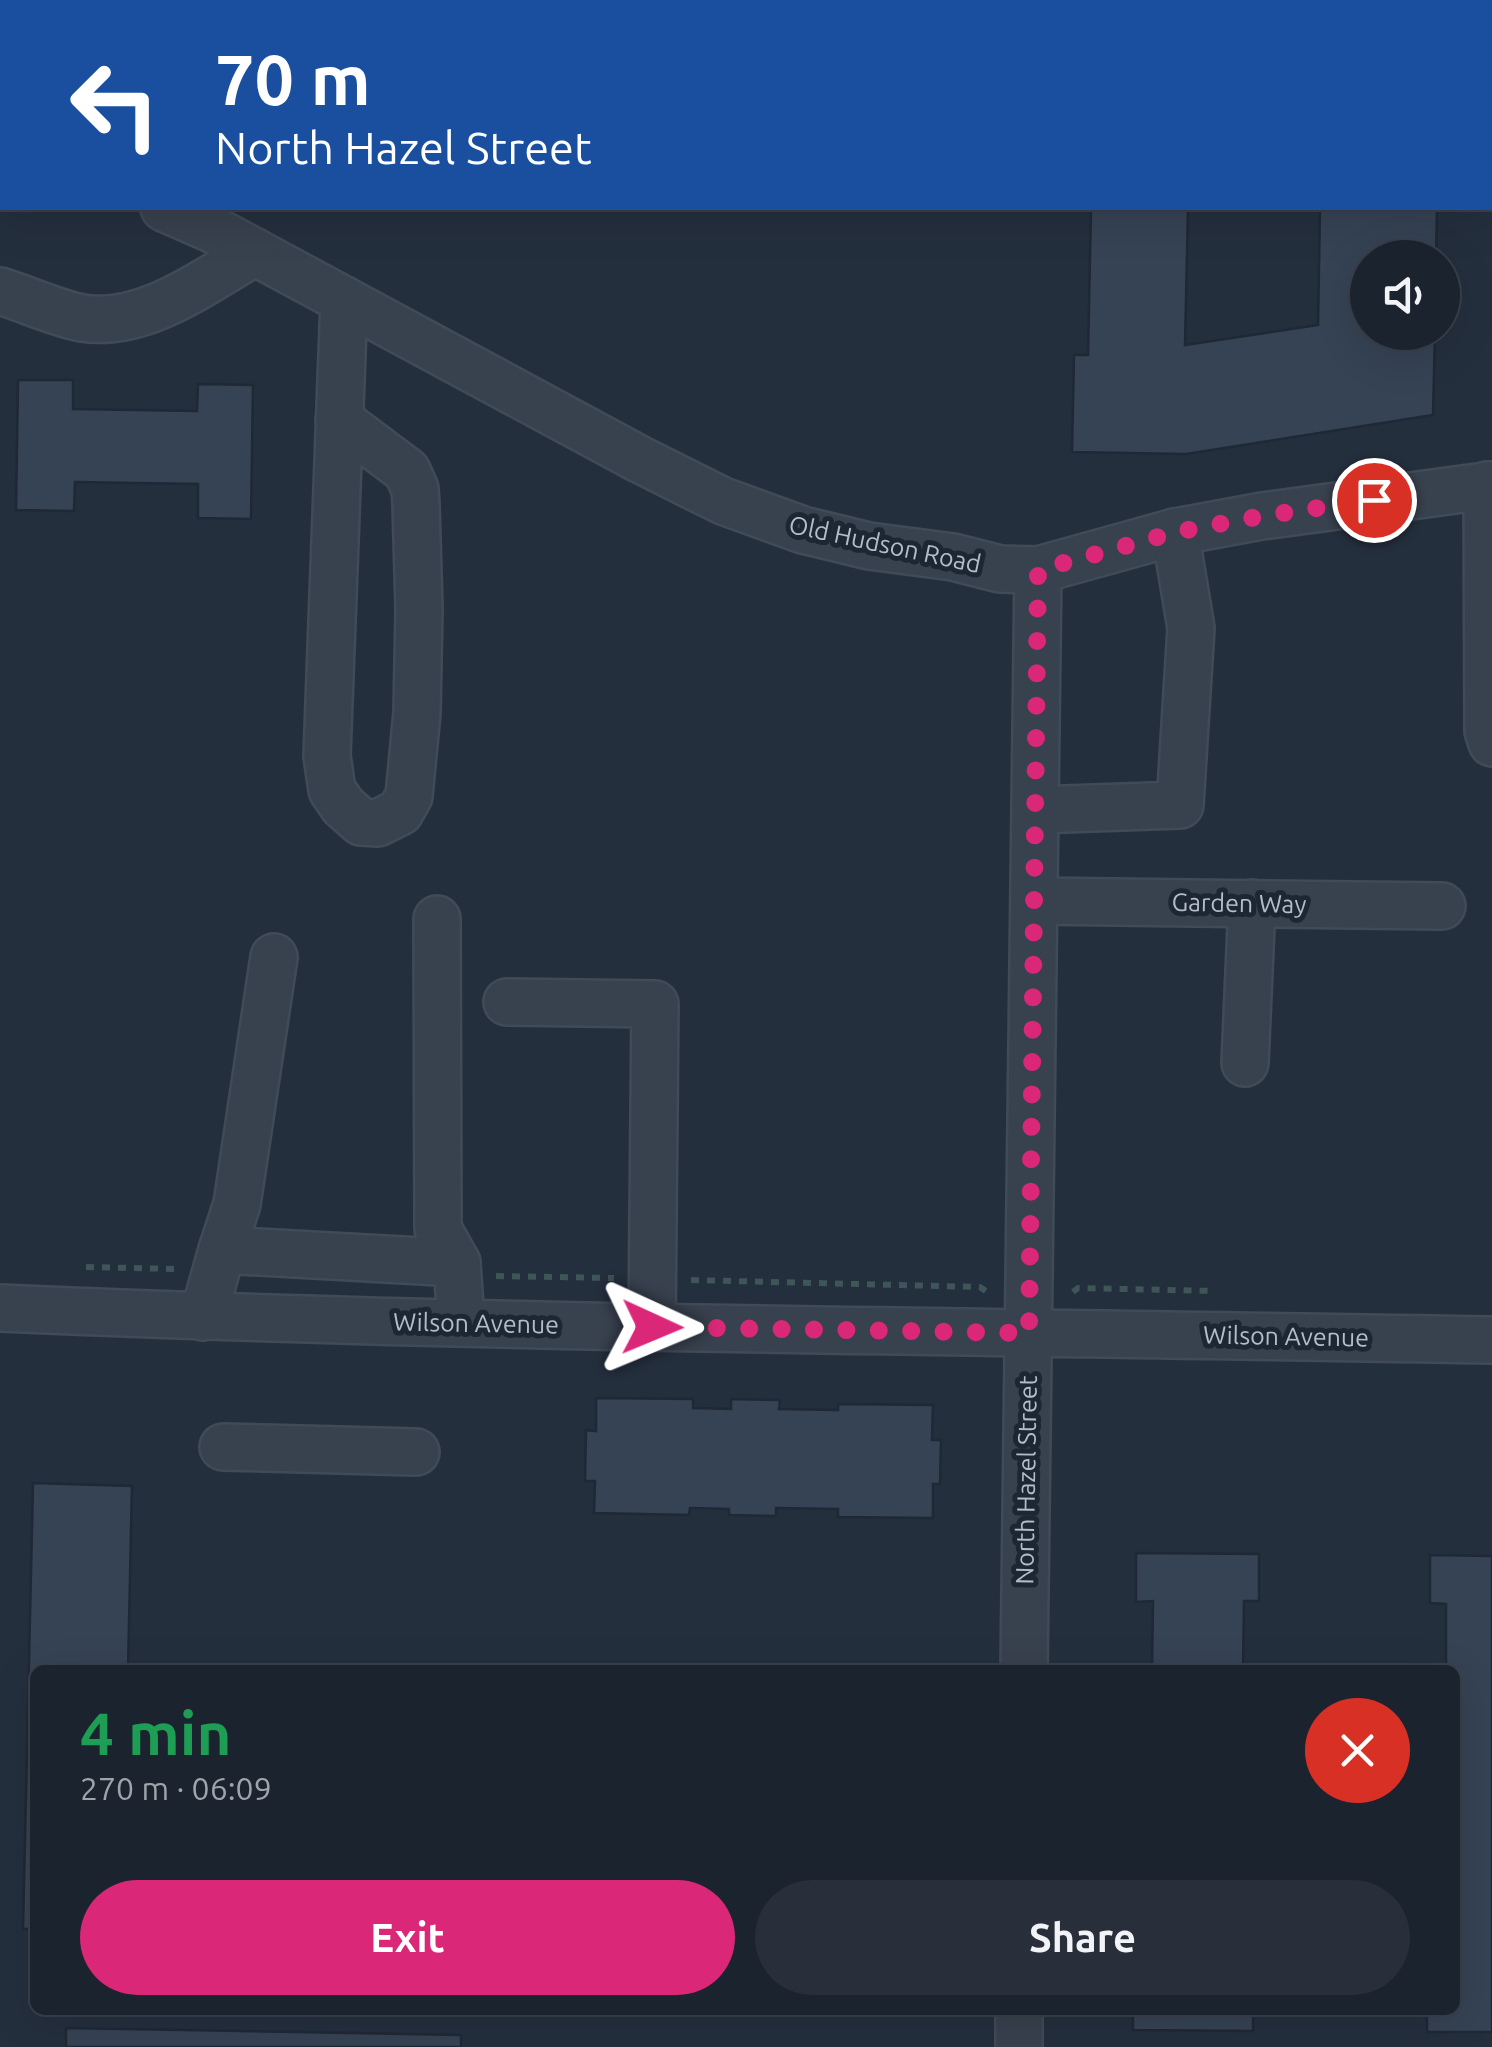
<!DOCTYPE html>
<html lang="en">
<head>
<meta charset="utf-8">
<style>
  body { margin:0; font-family:Ubuntu,sans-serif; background:#282f3a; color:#f1f3f6; height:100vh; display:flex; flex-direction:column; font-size:38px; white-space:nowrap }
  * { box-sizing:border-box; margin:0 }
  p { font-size:32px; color:#a0a4aa }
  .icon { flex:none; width:55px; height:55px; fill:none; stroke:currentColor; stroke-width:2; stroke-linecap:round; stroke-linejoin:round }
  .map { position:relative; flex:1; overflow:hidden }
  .details { position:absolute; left:30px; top:1665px; width:1430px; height:350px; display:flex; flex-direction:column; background:#1b232e; border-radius:15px; box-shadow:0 10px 40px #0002,0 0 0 2px #39404a }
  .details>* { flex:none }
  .banner { position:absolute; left:0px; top:0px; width:1492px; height:210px; box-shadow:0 10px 40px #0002,0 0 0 2px #39404a; background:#1a4fa0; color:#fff; overflow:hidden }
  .fabs { position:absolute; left:1350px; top:240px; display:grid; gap:20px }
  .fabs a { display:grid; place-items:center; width:110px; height:110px; border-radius:50%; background:#1b232e; box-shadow:0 10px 40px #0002,0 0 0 2px #39404a; font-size:50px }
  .pin { position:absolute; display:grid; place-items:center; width:85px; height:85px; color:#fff; margin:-42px; border:5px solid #fff; border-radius:50%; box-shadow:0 2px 10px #0007 }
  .me { position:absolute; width:110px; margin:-55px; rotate:91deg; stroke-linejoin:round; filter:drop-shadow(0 0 8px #0008) }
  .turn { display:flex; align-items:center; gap:35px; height:210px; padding:0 50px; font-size:45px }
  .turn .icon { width:130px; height:130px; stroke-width:2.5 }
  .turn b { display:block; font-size:70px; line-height:85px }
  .round { display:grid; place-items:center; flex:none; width:105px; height:105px; border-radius:52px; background:#282f3a }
  .overview { display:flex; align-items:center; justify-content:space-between; height:170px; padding:0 50px }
  h1 { font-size:60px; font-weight:600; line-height:75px; color:#1e9e55 }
  .cta { display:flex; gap:20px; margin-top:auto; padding:20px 50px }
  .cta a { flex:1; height:115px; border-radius:60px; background:#db2777; color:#fff; font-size:40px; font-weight:600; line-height:115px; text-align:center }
  .cta a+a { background:#282f3a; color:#f1f3f6 }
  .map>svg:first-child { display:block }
  .building { fill:#364354; stroke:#1f2835; stroke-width:2.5 }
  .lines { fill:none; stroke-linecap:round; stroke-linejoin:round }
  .minor-casing { stroke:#414a57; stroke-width:50 }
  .path { stroke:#3f5557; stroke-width:6; stroke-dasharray:8 8; stroke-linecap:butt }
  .minor { stroke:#38414e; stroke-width:45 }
  .route { stroke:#db2777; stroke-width:18; stroke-dasharray:0 32.4 }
  .labels { text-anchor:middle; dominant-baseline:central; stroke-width:10; stroke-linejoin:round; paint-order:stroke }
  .street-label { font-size:25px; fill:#b4bcc9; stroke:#1d2633 }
</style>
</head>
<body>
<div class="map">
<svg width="1492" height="2047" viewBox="0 0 1492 2047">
  <rect width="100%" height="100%" fill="#242f3e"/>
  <g class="building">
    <path d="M1091 208H1188L1185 345 1318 325 1320 208H1437L1436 258H1368V332H1435L1433 415 1186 454 1072 452 1074 355H1088Z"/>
    <path d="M18 380H73V409L197 411 198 384 253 385 251 519 198 518V484L75 482 74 511 16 510Z"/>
    <path d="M596 1398 693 1399V1408L731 1409V1399L780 1400 779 1409 838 1410V1404L933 1405 932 1440H941L940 1484H933V1518L838 1517V1509L776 1508V1516L729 1515V1509L690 1508 689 1515 594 1513 595 1481H585L586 1430 596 1431Z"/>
    <path d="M33 1483 132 1486 128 1670H35V1929H23Z"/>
    <path d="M1136 1553 1259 1554V1601H1244L1243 1670H1152L1153 1601 1136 1602Z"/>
    <path d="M1430 1555 1492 1556V2032H1427V2010H1455V1670H1446V1604L1430 1603Z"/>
    <path d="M1133 2010H1253V2031L1133 2030Z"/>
    <path d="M66 2028 461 2035V2047H66Z"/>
  </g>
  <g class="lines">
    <defs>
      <g id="minor">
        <path d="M387 2 434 0"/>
        <path d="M0 16H2"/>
        <path d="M1490 101H1492"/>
        <path d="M0 150H2"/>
        <path d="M164 208 212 229 639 459 723 501 803 530 869 546 953 557 1000 569 1038 570 1175 532 1262 516 1492 485"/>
        <path d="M0 291C26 299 56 313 82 318 144 328 205 281 255 252"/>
        <path d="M339 420 407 471 415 489 416 504 419 608 417 713 409 796 400 812 378 823 361 822 343 806 332 790 327 756 344 300"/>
        <path d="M1487 485 1488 731 1492 743"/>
        <path d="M1036 810 1180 805 1191 628 1175 532"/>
        <path d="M1035 901 1442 906"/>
        <path d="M437 919 438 1229 457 1263 461 1322"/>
        <path d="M507 1002 655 1004 652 1327"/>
        <path d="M1245 1063 1252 903"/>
        <path d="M222 1250 457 1263"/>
        <path d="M0 1308C497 1330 995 1331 1492 1340"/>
        <path d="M203 1317 222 1250 237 1204 274 957"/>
        <path d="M223 1447 416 1452"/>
        <path d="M1024 1670 1038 570"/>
        <path d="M1019 2047V2010"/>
      </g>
    </defs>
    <use href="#minor" class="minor-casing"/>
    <g class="path">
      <path d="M86 1267 179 1269"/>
      <path d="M496 1276 614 1278"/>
      <path d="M691 1280 980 1287 987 1292"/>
      <path d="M1073 1292 1078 1288 1214 1291"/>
    </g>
    <use href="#minor" class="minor"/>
  </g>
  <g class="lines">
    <path class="route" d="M652 1327 1029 1333 1038 570 1176 532 1262 516 1374 500"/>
  </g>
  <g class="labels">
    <g class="street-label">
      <text transform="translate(885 544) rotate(12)">Old Hudson Road</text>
      <text transform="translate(1239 903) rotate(1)">Garden Way</text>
      <text transform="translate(476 1323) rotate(1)">Wilson Avenue</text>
      <text transform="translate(1286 1336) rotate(1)">Wilson Avenue</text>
      <text transform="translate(1026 1480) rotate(-89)">North Hazel Street</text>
    </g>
  </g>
</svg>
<div class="fabs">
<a><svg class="icon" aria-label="sound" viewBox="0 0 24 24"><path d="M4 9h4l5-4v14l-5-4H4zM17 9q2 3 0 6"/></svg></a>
</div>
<div class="pin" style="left:1374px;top:500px;background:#d93025"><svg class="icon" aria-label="arrive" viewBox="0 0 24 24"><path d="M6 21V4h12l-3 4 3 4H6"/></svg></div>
<svg class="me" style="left:652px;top:1327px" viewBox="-20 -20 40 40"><path d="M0-17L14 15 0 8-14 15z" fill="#db2777" stroke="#fff" stroke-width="4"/></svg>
<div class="banner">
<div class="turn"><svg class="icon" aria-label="left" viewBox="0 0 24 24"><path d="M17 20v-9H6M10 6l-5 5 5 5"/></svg><div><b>70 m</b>North Hazel Street</div></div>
</div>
<section class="details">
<div class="overview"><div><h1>4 min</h1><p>270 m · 06:09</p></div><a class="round" style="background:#d93025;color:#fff"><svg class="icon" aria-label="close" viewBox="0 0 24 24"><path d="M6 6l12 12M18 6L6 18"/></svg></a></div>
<div class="cta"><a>Exit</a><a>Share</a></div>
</section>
</div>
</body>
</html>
